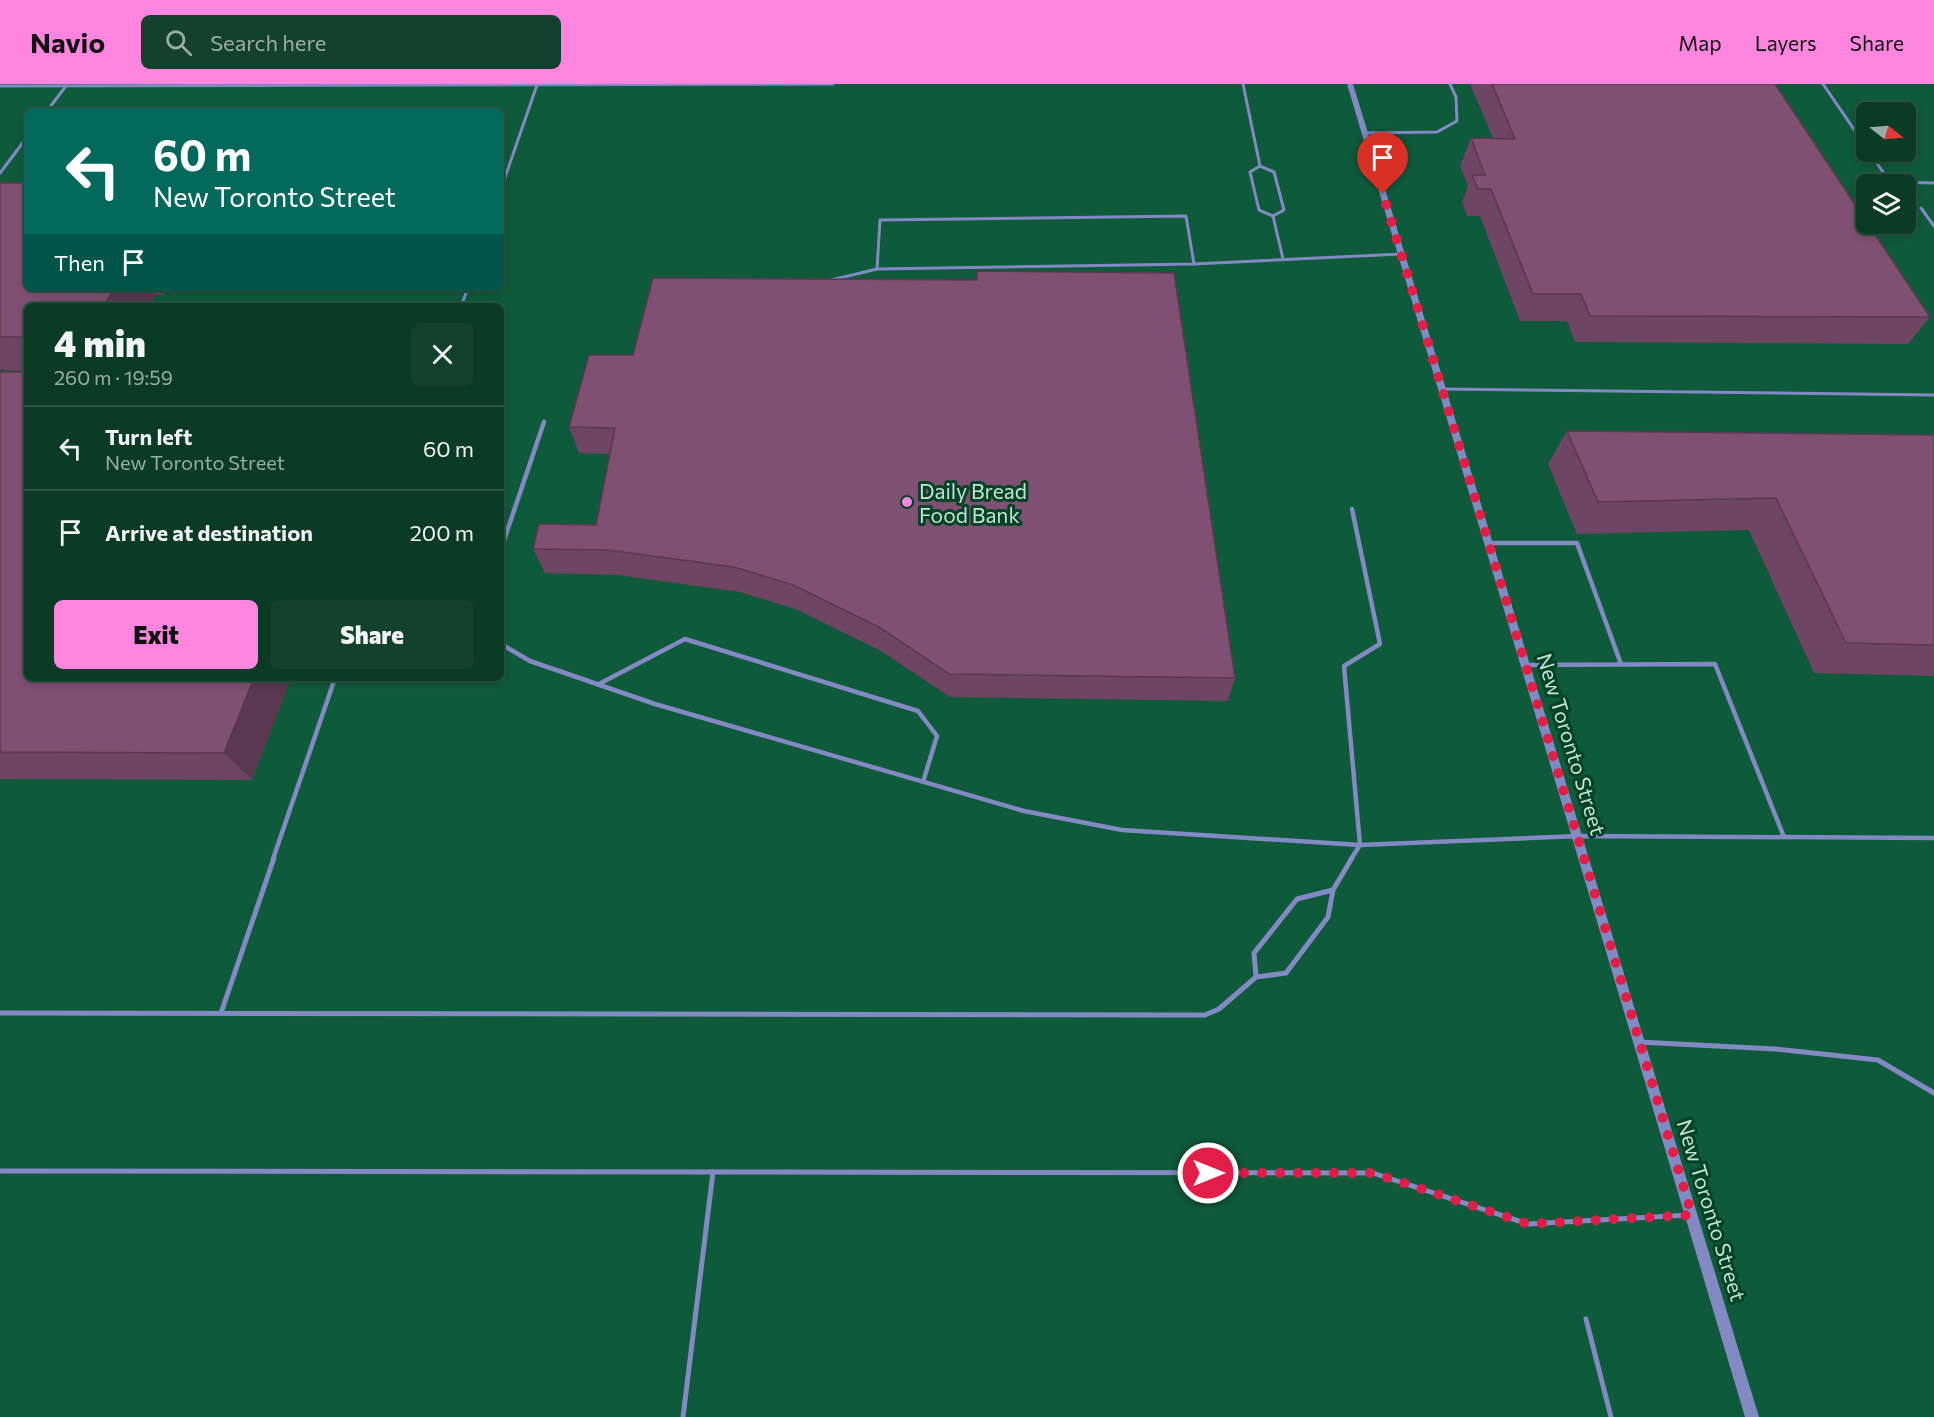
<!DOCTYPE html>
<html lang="en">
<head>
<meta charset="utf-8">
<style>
  body { margin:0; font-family:Commissioner,sans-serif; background:#14412d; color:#f1f3f6; height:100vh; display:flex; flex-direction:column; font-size:22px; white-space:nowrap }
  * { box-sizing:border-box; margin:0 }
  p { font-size:20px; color:#9aada7 }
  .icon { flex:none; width:33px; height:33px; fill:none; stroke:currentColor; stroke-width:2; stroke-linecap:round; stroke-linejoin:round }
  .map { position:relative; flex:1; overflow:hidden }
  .drawer { position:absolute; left:24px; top:219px; width:480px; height:378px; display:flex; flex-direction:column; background:#0b3a25; border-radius:9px; box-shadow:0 3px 9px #0003,0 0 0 2px #2b5442 }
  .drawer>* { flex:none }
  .guide { position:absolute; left:24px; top:24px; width:480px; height:183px; border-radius:9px; box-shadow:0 3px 9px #0003,0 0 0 2px #2b5442; background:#00695c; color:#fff; overflow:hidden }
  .needle { width:39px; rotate:107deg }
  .tools { position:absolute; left:1856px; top:18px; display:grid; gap:12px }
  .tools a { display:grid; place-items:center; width:60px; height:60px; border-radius:9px; background:#0b3a25; box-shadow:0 3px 9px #0003,0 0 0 2px #2b5442; font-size:30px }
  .pin { position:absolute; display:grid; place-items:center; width:51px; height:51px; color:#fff; margin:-62px -26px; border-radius:50% 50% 50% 0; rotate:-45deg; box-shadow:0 0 6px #0007 }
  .pin .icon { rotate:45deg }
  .me { position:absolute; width:66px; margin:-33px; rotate:90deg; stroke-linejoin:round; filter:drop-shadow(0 0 4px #0008) }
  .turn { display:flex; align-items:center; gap:21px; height:126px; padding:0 30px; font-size:27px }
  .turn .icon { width:78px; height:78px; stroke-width:2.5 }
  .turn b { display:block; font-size:42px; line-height:51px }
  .then { display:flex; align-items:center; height:57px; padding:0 30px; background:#0003; gap:12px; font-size:22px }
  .round { display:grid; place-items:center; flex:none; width:63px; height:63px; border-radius:9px; background:#14412d }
  .summary { display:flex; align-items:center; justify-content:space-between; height:102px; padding:0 30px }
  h1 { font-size:36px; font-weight:800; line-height:45px }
  .cta { display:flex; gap:12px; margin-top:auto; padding:12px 30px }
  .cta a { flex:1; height:69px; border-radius:9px; background:#ff85de; color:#111; font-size:24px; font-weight:800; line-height:69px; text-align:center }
  .cta a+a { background:#14412d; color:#f1f3f6 }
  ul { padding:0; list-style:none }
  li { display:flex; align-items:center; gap:18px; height:84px; padding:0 30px; border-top:2px solid #2b5442 }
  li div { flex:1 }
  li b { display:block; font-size:22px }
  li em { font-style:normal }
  header { display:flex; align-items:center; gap:36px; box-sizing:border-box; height:84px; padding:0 30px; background:#ff85de; color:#111 }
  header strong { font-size:28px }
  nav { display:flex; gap:33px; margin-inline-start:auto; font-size:21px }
  .search { width:420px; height:54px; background:#14412d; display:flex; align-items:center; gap:15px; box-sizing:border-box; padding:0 21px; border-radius:9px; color:#9aada7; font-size:22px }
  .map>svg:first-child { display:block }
  .built { fill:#0e5a3a; fill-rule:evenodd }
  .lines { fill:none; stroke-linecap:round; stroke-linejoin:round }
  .service-far2 { stroke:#8289c3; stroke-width:3 }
  .service-far1 { stroke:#8289c3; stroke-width:4.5 }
  .service { stroke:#8289c3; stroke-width:5 }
  .tertiary { fill:#8289c3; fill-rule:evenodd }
  .wall { fill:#6e4562 }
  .shaded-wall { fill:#5a3850 }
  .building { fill:#805072; stroke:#5a3850; stroke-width:1.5 }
  .route { stroke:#e11d48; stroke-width:10; stroke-dasharray:0 18 }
  .poi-dot { fill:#ff85de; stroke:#004327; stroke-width:2 }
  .labels { text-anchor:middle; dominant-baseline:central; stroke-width:6; stroke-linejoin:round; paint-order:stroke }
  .poi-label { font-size:21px; fill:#c5e2d0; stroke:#004327; text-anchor:start }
  .street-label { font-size:21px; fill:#c5e2d0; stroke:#004327 }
</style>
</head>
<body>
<header>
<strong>Navio</strong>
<div class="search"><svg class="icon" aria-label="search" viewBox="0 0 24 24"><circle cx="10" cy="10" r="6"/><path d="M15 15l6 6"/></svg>Search here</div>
<nav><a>Map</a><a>Layers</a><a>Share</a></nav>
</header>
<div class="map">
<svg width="1934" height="1333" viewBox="0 0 1934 1333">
  <rect width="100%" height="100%" fill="#0f4e31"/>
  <path class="built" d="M0 0H1934V1333H0ZM27 27H501V204H27ZM1866 28H1905V68H1866ZM1866 100H1905V140H1866ZM27 222H501V594H27Z"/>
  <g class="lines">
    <g class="service-far2">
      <path d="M1243 0 1260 82"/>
      <path d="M1823 0 1866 63"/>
      <path d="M0 2 833 0"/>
      <path d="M47 27 66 2"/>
      <path d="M1364 49 1437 48 1457 37 1456 13 1450 0"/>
      <path d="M1869 68 1890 98 1934 99"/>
      <path d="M1260 82 1274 88 1284 126 1273 132"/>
      <path d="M1260 82 1250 88 1259 126 1273 132"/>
      <path d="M0 89 27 53"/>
      <path d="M501 105 537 1"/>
      <path d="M1921 124 1934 142"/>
      <path d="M1186 132 1194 180 877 185 880 136Z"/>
      <path d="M1273 132 1283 175"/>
      <path d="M1194 180 1401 170"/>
      <path d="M827 197 877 185"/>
      <path d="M461 222 468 204"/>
      <path d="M1442 305 1934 311"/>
      <path d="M543 340 544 337"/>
    </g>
    <g class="service-far1">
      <path d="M1489 459H1577L1621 580"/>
      <path d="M501 465 544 338"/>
      <path d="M501 560 530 577 655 620 1024 727 1122 746 1360 761 1578 752 1934 754"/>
      <path d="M1526 581 1715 580 1784 753"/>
      <path d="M599 600 685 555 918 627 937 652 923 698"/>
      <path d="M273 775 335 594"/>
      <path d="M1351 775 1360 761 1344 582 1380 560 1352 425"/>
    </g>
    <g class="service">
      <path d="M1256 893 1254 869 1297 815 1333 806"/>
      <path d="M0 929 1205 931 1219 925 1256 893 1286 889 1328 833 1333 806 1352 774"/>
      <path d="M221 929 274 774"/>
      <path d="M1639 958 1775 965 1878 976 1934 1009"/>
      <path d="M0 1087 1373 1089 1528 1140 1689 1131"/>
      <path d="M1586 1235 1611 1333"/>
      <path d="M683 1333 713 1088"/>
    </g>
    <path class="tertiary" d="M1347 0H1353L1759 1333H1745Z"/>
  </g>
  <g class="wall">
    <path d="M1470 0H1775L1930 233 1908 260 1575 258 1567 237H1520L1480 132H1467L1462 118 1468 102 1460 82 1471 54H1493Z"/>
    <path d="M0 99 27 204H170L165 211H155L149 222H27V287L0 286Z"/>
    <path d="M977 187 1235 594 1228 617 950 613 881 567 798 526 740 508 618 491 545 489 533 465 596 441 610 370 579 369 569 343 633 271 977 196Z"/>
    <path d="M0 288 291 594 252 696 0 695Z"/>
    <path d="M1567 347 1934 351V592L1814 589 1749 446 1577 450 1548 380Z"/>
  </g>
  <g class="shaded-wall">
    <path d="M115 204H150L155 211 149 222H103Z"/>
    <path d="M161 204H170L165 211Z"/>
    <path d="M254 594H291L252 696 224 669Z"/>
  </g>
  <g class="building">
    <path d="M1492 0H1775L1866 137V140H1868L1930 233 1590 232 1581 210H1533L1491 105H1478L1472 91H1485L1471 54 1515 55Z"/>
    <path d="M0 99H27V204H115L103 222H27V253H0Z"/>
    <path d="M977 187 1174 189 1235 594 949 590 879 543 793 501 734 483 608 466 533 465 539 440 596 441 615 344 569 343 589 271H633L653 194 977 196Z"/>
    <path d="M0 288H27V594H254L224 669 0 668Z"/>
    <path d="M1567 347 1934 351V561L1846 559 1776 414 1598 418Z"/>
  </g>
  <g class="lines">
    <path class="route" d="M1208 1089H1373L1528 1140 1692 1131 1383 110"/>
  </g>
  <circle class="poi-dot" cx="907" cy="418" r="6"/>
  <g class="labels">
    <g class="poi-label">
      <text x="919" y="406">Daily Bread<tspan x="919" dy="24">Food Bank</tspan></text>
    </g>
    <g class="street-label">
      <text transform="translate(1572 660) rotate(73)">New Toronto Street</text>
      <text transform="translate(1712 1126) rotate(73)">New Toronto Street</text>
    </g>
  </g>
</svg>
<div class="tools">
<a><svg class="needle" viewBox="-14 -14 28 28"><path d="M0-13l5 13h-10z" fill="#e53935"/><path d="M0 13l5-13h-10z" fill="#9aada7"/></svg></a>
<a><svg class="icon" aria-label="layers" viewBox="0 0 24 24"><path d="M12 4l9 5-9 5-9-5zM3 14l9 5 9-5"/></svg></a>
</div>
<div class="pin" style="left:1383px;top:110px;background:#d93025"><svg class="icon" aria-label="arrive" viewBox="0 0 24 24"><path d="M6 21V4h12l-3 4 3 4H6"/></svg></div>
<svg class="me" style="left:1208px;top:1089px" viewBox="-20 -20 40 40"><circle r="17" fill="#e11d48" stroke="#fff" stroke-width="3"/><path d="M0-11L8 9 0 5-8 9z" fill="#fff"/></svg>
<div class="guide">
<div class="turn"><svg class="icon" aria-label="left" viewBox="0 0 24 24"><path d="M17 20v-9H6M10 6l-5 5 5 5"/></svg><div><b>60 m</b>New Toronto Street</div></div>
<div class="then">Then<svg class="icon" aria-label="arrive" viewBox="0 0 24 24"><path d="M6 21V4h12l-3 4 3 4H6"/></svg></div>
</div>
<section class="drawer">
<div class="summary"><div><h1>4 min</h1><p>260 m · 19:59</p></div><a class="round"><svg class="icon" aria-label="close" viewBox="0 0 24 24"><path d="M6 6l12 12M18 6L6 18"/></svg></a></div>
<ul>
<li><svg class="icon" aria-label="left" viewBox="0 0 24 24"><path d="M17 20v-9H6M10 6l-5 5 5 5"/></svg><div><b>Turn left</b><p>New Toronto Street</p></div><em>60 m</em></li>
<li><svg class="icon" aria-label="arrive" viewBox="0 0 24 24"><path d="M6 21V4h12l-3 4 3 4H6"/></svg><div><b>Arrive at destination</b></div><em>200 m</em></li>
</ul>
<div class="cta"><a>Exit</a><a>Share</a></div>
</section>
</div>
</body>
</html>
